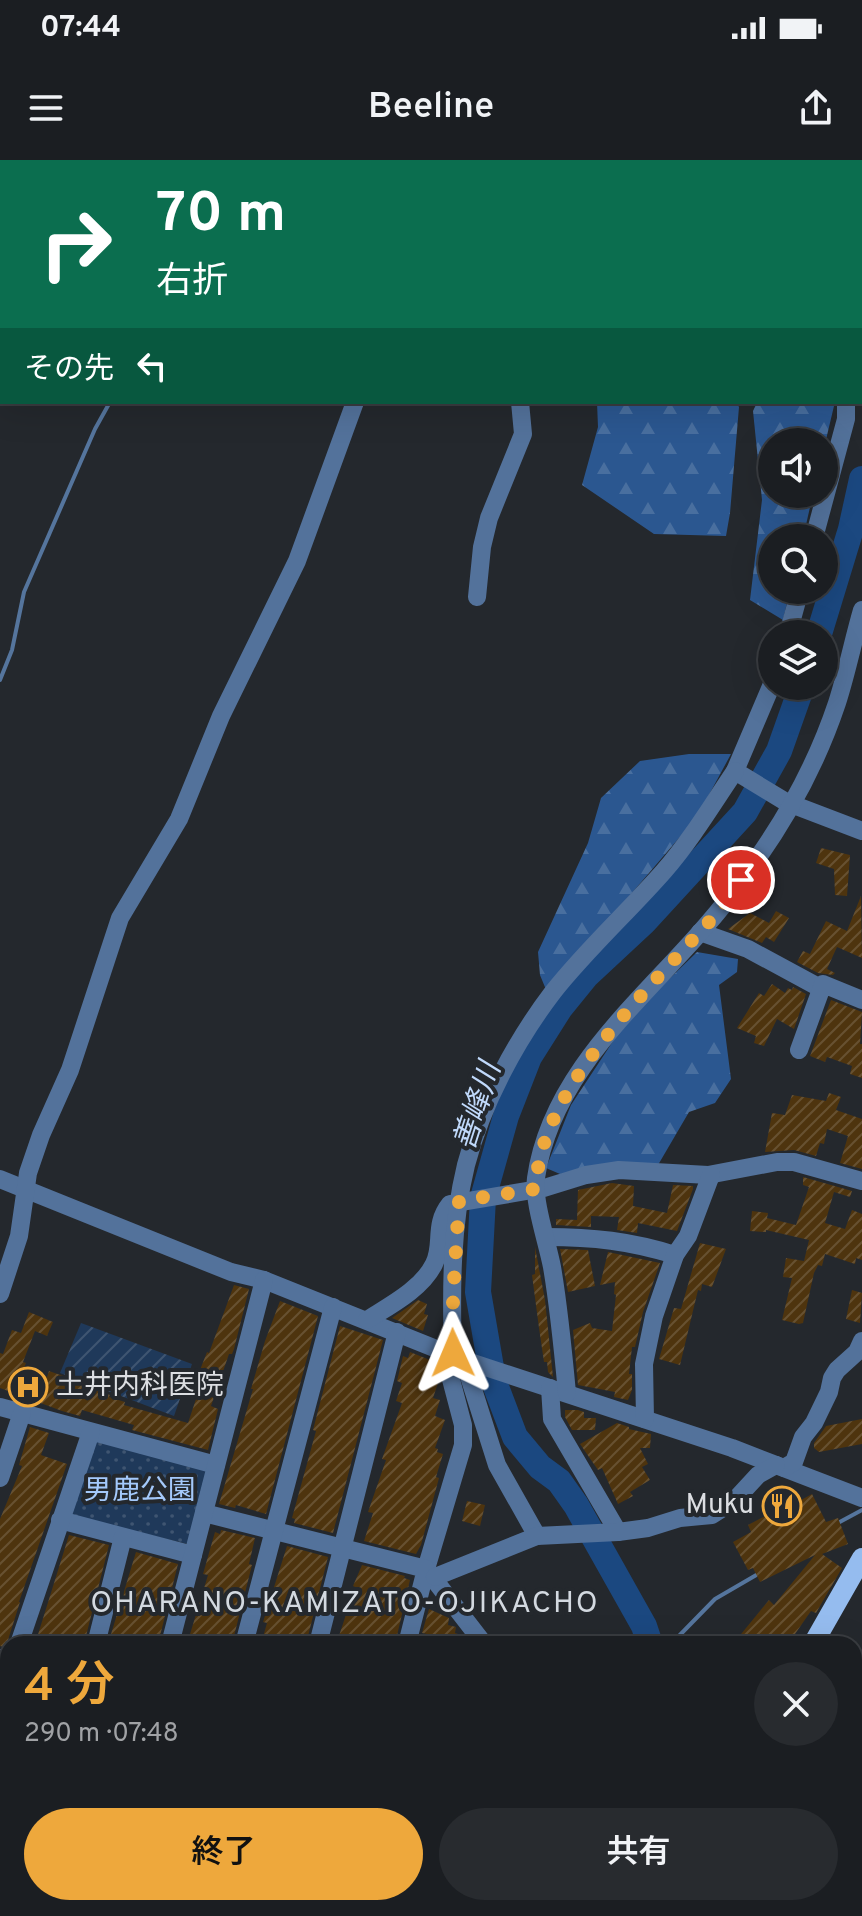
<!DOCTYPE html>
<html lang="ja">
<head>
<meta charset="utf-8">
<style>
  body { margin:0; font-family:Overpass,"Noto Sans JP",sans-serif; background:#282b2f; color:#f1f3f6; height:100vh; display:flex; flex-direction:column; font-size:30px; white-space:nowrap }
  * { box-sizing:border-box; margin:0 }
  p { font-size:26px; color:#a0a2a5 }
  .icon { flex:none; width:44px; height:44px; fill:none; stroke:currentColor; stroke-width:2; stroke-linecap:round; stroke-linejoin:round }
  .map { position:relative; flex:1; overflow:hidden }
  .sheet { position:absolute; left:0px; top:1476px; width:862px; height:280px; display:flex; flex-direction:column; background:#1b1e22; border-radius:24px 24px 0 0; box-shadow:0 8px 32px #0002,0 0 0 2px #393c40 }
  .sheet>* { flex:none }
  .guide { position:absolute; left:0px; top:0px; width:862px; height:244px; box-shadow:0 8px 32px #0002,0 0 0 2px #393c40; background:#0b6e4f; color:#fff; overflow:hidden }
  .controls { position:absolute; left:758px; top:268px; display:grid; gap:16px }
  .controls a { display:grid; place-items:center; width:80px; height:80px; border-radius:50%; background:#1b1e22; box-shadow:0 8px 32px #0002,0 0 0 2px #393c40; font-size:40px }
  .pin { position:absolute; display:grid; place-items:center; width:68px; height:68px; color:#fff; margin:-34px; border:4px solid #fff; border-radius:50%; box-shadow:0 2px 8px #0007 }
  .me { position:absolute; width:88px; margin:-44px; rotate:359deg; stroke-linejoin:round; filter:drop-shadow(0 0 6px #0008) }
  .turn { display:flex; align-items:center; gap:28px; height:168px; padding:0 24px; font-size:36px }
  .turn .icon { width:104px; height:104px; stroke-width:2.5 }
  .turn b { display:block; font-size:56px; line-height:68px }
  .then { display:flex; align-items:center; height:76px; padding:0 24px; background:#0003; gap:16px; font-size:30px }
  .round { display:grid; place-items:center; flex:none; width:84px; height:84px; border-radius:42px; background:#282b2f }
  .head { display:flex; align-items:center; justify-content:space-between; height:136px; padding:0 24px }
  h1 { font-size:48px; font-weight:600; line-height:60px; color:#eea83c }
  .action { display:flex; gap:16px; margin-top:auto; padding:16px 24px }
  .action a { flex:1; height:92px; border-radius:48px; background:#eea83c; color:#111; font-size:32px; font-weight:600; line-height:92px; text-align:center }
  .action a+a { background:#282b2f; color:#f1f3f6 }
  .status { display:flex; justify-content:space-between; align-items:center; height:56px; padding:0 40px; background:#1b1e22; direction:ltr }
  .status svg { height:22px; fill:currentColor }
  header { display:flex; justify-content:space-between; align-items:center; height:104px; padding:0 24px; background:#1b1e22; font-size:36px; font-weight:600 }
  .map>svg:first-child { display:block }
  .forest { fill:url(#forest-firs) }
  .park { fill:url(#park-dots) }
  .garden { fill:url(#garden-furrows) }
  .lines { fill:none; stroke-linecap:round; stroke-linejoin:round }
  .stream { stroke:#55759d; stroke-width:4 }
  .river { stroke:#1b4880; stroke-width:26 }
  .building { fill:url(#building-hatch) }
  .minor { stroke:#53729b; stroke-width:18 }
  .major { stroke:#95bcef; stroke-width:20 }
  .route { stroke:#eea83c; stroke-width:14; stroke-dasharray:0 25.2 }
  .labels { text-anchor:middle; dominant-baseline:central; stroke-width:8; stroke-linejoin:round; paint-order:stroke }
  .poi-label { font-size:28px; fill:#dcdee2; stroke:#24282d; text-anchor:start }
  .park-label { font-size:28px; fill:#a4c9fb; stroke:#24282d }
  .water-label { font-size:30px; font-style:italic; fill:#c0d9fb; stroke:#24282d }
  .neighbourhood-label { font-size:30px; letter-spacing:2px; fill:#d3d9e0; stroke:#24282d }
</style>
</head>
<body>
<div class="status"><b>07:44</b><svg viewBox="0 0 49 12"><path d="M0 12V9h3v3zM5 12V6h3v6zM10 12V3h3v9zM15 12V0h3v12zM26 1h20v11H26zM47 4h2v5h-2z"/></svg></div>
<header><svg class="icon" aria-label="menu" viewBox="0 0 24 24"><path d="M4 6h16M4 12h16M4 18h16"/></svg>Beeline<svg class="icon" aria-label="share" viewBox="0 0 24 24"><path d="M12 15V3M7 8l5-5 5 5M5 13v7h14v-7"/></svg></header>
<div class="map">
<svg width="862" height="1756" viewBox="0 0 862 1756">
  <defs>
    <pattern id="forest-firs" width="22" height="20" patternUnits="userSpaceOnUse" patternTransform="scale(2)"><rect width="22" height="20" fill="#2b5790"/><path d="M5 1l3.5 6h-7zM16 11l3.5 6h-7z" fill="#496f9f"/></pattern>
    <pattern id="park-dots" width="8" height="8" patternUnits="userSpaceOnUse" patternTransform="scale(2)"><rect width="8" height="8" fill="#1f395a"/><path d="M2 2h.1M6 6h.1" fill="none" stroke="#3f5571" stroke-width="1.8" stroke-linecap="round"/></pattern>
    <pattern id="garden-furrows" width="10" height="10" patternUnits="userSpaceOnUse" patternTransform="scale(2)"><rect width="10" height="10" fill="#1f395a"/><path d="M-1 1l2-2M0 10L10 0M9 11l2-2" fill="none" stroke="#3f5571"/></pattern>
    <pattern id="building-hatch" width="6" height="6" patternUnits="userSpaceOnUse" patternTransform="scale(2)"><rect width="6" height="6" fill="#4e340e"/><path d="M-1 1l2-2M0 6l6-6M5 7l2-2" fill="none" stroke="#675131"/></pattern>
  </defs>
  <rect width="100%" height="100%" fill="#24282d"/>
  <g class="forest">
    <path d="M597 242H736L739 247 730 353 726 376 654 374 582 325 598 267Z"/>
    <path d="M757 242H827L834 246 824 288V282H772V334H813L803 378H772V430H790L783 460 750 440 762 340 753 251Z"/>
    <path d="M689 594H731L697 657 547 832 540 815 538 792 588 683 601 638 640 601Z"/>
    <path d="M697 792 738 799 737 812 719 825 731 919 715 943 689 952 658 1005 560 1014 546 1008 571 945 627 860Z"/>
  </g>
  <path class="park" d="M94 1280 210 1312 188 1384 75 1357 71 1352Z"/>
  <path class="garden" d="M81 1163 192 1204 174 1256 60 1213Z"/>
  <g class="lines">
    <g class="stream">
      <path d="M174 0 180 2"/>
      <path d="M0 520 12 490 24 432 95 269 110 242"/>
      <path d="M836 1364 862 1350"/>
      <path d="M674 1481 715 1439 758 1414"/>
    </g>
    <g class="river">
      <path d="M860 39 862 33"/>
      <path d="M860 211 862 220"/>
      <path d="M819 474 851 369 862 319"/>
      <path d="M650 1484 644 1466 576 1345 559 1321 540 1307 515 1277 493 1219 478 1132 483 1038 506 956 529 897 560 848 586 816 644 762 745 652 779 591 802 526"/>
      <path d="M748 1756 751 1748"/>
    </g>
  </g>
  <g class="building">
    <path d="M821 688 850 695 847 736 835 735 834 709 816 703Z"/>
    <path d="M861 736 862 798 837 787 827 809 835 813 833 815 818 813 797 802 803 791 810 794 826 761 847 771Z"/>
    <path d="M776 751 789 758 774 782 766 777 762 783 728 769 750 753 769 763Z"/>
    <path d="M772 824 785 833 788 828 792 830 793 827 806 834 794 869 777 859 764 886 754 883 756 876 737 868 759 833 764 836Z"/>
    <path d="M831 840 862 852 860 884H862V918L850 914 852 906 827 897 825 902 810 896Z"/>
    <path d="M829 933 841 937 836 950 862 959V1009L840 1003 848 976 827 969 824 984 820 983 816 996 794 990 765 992 772 953 785 955 792 935 826 941Z"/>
    <path d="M803 1017 852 1031 850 1037 834 1032 825 1063 845 1069 852 1050 862 1054V1100L856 1098 855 1104 825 1094 822 1106 818 1105 814 1113 803 1163 799 1164 782 1160 792 1118 783 1117 786 1098 804 1101 809 1080 766 1070V1072L750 1071 752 1051 768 1053 767 1058 796 1065 809 1027 803 1025Z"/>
    <path d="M612 1023 634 1026 633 1046 667 1053 673 1025 693 1026V1029L677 1071 638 1063 637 1073 617 1070 619 1057 591 1056V1067L556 1065V1059L577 1060 578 1030Z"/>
    <path d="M700 1083 726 1089 712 1127 702 1124 701 1131 698 1130 680 1205 659 1199 674 1148 681 1149Z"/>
    <path d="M535 1087 545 1140 553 1217 548 1212 547 1202H544L539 1168 532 1115 535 1114Z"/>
    <path d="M560 1089 588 1090 595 1126 568 1132Z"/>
    <path d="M608 1092 660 1103 643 1152 635 1187H632L629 1214H632V1230L628 1240 614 1237 615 1232 578 1225 573 1170 590 1163 592 1168 612 1171 616 1135 614 1134 615 1122 600 1125Z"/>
    <path d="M234 1125 249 1129 234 1189 232 1194H229L211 1246 218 1249 208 1290 132 1270 134 1265 82 1250 80 1256 62 1251 0 1228V1193L3 1194 12 1170 21 1173 29 1152 53 1162 47 1176 35 1171 23 1202 26 1203 24 1208 47 1217 49 1211 69 1218 68 1222 78 1223 110 1235 109 1237 125 1242 124 1245 188 1263 197 1236 192 1235 200 1210 207 1192 209 1193Z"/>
    <path d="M852 1130 862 1133 860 1163 846 1159Z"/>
    <path d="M418 1140 427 1144 424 1154 428 1155 423 1171 392 1158Z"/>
    <path d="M280 1141 318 1156 266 1354 236 1345 235 1348 219 1344 253 1229H251L265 1181Z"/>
    <path d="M340 1166 383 1180 333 1373 294 1363 295 1359 292 1358 316 1271 313 1270Z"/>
    <path d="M410 1192 430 1200 428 1206 435 1208 431 1221 438 1223 433 1238 440 1240 435 1256 445 1260 435 1288 438 1289 437 1292 443 1294 436 1317 439 1318 421 1385 416 1394 364 1381 373 1353 368 1352 386 1300 382 1299 402 1243 396 1241 402 1223 397 1221 403 1196 408 1198Z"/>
    <path d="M565 1250H578L584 1252V1258H596L595 1270H572L565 1257Z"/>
    <path d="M862 1259V1284L819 1292 814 1288V1283L826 1266Z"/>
    <path d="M617 1263 629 1267V1269L651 1274 650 1288H640L648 1304 642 1307 650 1320 630 1332 633 1336 618 1344 602 1308 598 1310 580 1284Z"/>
    <path d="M30 1267 49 1273 41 1295 67 1304 19 1442H20L8 1480V1488L0 1486V1359L22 1306 19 1305Z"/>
    <path d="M812 1334 826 1362 838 1358 848 1384 822 1394 842 1408 816 1453 811 1451 788 1484 739 1481 741 1479H737L769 1440 774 1445 815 1395 760 1422 753 1408 748 1410 733 1382 751 1372 748 1365 767 1355 766 1352 789 1340 792 1345Z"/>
    <path d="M467 1341 485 1345 480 1366 462 1361Z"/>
    <path d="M221 1370 255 1378 249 1404 252 1405 232 1484 210 1480 209 1484H187L208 1415 203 1414 215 1372 220 1374Z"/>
    <path d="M69 1375 109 1385 84 1484H66L56 1480 54 1484H35Z"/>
    <path d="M287 1386 328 1397 306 1484H261L267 1463 263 1462Z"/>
    <path d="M136 1392 178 1404 158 1484H108Z"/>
    <path d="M362 1405 405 1416 404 1418 410 1420 395 1484 337 1482 355 1427 353 1426Z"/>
    <path d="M429 1449 449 1458 448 1465 456 1467 455 1473 463 1476 461 1484H424L427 1474 422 1473Z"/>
  </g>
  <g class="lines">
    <g class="minor">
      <path d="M221 2V0"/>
      <path d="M447 2 448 0"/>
      <path d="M536 2V0"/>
      <path d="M844 2V0"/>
      <path d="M814 378 846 259V242"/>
      <path d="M477 437 482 387 489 358 523 274 520 242"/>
      <path d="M788 474 800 430"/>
      <path d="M772 524 735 611 786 642 862 671"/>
      <path d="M700 772 748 789 822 829"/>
      <path d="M799 890 823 824 862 840"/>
      <path d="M0 1019 231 1112 264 1120 464 1200 732 1288 862 1338"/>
      <path d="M546 1077C593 1077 630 1081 675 1095"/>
      <path d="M0 1134 19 1076 28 1013 41 975 70 910 120 758 179 659 221 556 297 401 355 242"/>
      <path d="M367 1160C389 1146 422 1129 434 1104 444 1084 433 1065 450 1044L544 1028 586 1015 619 1010 708 1015 777 1002H794L862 1021"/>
      <path d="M443 1189 463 1265V1285L426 1409 484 1484"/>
      <path d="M453 1193C451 1132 451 1066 466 1005 482 944 515 882 553 832 587 789 628 752 664 711 691 680 712 645 735 611"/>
      <path d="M455 1198 466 1207 497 1305 537 1376"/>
      <path d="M550 1228 552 1259 618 1372"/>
      <path d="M567 1233C563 1190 559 1148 552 1107 547 1081 533 1042 536 1018 551 911 645 838 710 761 727 742 742 720 757 699 790 652 819 597 837 543 847 512 853 481 862 450"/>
      <path d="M0 1247 216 1305"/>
      <path d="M645 1259 644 1204 654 1156 675 1095 688 1076 711 1015"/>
      <path d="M784 1308 794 1302 803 1277 814 1263 829 1232 832 1218 837 1210 857 1192 862 1181"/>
      <path d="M0 1318 22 1253"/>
      <path d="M204 1353 426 1409 407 1484"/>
      <path d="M60 1360 193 1395"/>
      <path d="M435 1417 537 1376 618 1372 648 1368 680 1358 712 1355 734 1341 758 1315 776 1305"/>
      <path d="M19 1484 91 1272"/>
      <path d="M96 1484 123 1377"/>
      <path d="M170 1484 264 1120"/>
      <path d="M244 1484 333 1147"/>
      <path d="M318 1484 397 1172"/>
      <path d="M0 1498 8 1500"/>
      <path d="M0 1577 8 1579"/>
      <path d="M0 1653 8 1655"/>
      <path d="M854 1721 862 1711"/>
      <path d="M0 1729 8 1731"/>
      <path d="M70 1748 100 1756"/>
      <path d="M366 1748 397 1756"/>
      <path d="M665 1748 696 1756"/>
      <path d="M184 1756 186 1748"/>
      <path d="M258 1756 260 1748"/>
      <path d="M338 1756 340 1748"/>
      <path d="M576 1756 579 1748"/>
      <path d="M822 1756 830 1748"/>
    </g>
    <g class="major">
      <path d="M813 1484 862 1398"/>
      <path d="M783 1756V1748"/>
    </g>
  </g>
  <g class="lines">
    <path class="route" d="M453 1193V1137L459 1041 536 1029C538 932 646 832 707 764 720 751 730 735 741 720"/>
  </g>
  <defs>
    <symbol id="hospital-ring" viewBox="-11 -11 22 22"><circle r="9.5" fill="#24282d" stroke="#eea83c" stroke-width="1.5"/><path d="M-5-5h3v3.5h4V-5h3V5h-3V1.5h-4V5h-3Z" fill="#eea83c"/></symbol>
    <symbol id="restaurant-ring" viewBox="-11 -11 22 22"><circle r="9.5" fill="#24282d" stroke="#eea83c" stroke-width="1.5"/><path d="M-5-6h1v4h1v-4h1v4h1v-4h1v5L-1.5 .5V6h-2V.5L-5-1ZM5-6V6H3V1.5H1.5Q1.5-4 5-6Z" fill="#eea83c"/></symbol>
  </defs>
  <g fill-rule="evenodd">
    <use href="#hospital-ring" x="6" y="1205" width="44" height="44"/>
    <use href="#restaurant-ring" x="760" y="1324" width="44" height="44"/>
  </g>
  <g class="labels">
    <g class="poi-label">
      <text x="56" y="1227">土井内科医院</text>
      <text x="754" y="1346" text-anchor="end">Muku</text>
    </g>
    <g class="park-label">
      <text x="140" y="1332">男鹿公園</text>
    </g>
    <g class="water-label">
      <text transform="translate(479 947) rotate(-72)">善峰川</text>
    </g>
    <g class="neighbourhood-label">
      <text x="345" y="1444">OHARANO-KAMIZATO-OJIKACHO</text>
    </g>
  </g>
</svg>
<div class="controls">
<a><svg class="icon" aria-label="sound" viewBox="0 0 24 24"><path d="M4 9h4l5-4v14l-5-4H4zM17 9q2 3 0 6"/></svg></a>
<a><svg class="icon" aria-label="search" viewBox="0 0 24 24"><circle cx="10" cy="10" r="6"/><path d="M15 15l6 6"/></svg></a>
<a><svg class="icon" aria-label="layers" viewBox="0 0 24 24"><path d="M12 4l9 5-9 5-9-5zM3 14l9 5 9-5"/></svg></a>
</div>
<div class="pin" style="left:741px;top:720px;background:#d93025"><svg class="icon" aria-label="arrive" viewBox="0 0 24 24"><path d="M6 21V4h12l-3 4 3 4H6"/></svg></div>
<svg class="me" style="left:453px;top:1193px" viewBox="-20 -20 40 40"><path d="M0-17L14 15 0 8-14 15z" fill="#eea83c" stroke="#fff" stroke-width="4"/></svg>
<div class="guide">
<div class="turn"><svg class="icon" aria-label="right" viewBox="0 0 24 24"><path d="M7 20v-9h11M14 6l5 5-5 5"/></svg><div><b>70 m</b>右折</div></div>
<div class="then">その先<svg class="icon" aria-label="left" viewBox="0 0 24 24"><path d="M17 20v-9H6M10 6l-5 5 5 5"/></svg></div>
</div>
<section class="sheet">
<div class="head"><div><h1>4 分</h1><p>290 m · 07:48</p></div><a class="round"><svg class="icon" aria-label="close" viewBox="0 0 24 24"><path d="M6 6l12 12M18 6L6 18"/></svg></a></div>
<div class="action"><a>終了</a><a>共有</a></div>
</section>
</div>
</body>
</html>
